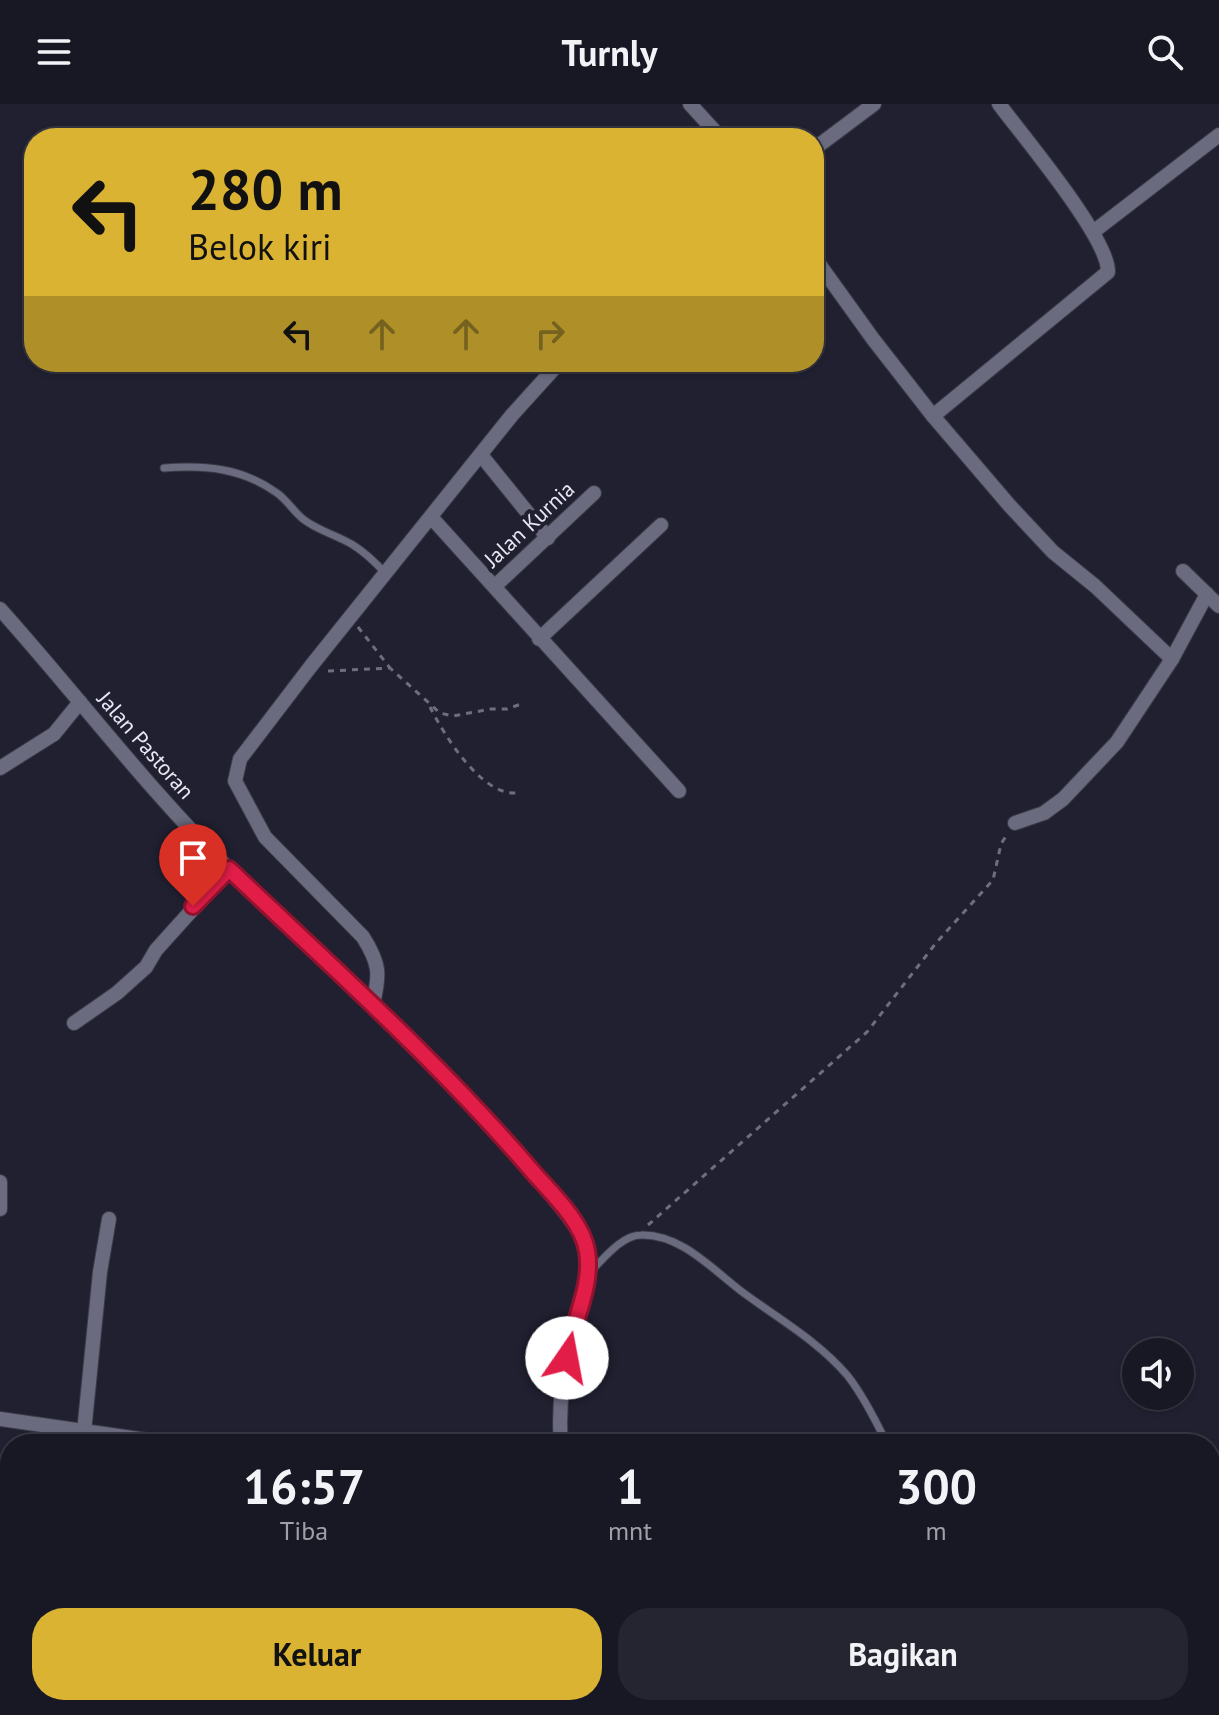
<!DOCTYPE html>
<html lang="id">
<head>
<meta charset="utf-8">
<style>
  body { margin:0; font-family:"PT Sans",sans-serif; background:#252532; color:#f1f3f6; height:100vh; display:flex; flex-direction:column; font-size:30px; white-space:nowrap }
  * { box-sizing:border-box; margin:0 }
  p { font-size:26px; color:#9fa0a7 }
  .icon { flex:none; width:44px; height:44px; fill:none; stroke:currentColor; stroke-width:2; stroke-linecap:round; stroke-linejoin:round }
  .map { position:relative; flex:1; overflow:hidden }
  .side { position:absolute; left:0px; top:1330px; width:1220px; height:282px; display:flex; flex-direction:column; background:#181825; border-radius:32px 32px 0 0; box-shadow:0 2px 6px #0004,0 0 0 2px #363742 }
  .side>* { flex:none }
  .guide { position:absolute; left:24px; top:24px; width:800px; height:244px; border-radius:32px; box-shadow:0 2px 6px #0004,0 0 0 2px #363742; background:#dab333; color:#111; overflow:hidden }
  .fabs { position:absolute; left:1122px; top:1234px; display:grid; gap:16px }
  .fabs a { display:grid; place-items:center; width:72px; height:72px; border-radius:50%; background:#181825; box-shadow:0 2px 6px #0004,0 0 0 2px #363742; font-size:40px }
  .pin { position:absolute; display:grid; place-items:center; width:68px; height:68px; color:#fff; margin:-82px -34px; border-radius:50% 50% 50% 0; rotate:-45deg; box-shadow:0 0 8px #0007 }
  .pin .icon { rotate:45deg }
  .me { position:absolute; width:88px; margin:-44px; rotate:12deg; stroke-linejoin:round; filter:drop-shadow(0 0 6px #0008) }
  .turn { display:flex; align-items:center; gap:28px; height:168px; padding:0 32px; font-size:36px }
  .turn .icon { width:104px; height:104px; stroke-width:2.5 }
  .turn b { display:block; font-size:56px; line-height:68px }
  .lanes { display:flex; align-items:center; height:76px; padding:0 32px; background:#0003; justify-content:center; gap:40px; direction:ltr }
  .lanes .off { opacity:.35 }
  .eta { display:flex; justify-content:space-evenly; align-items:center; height:136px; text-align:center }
  .eta b { font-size:48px; font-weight:600; line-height:56px }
  .primary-button { display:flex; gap:16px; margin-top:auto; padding:16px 32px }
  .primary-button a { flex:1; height:92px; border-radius:32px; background:#dab333; color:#111; font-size:32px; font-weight:600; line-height:92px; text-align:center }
  .primary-button a+a { background:#252532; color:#f1f3f6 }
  header { display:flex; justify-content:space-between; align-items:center; height:104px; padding:0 32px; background:#181825; font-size:36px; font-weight:600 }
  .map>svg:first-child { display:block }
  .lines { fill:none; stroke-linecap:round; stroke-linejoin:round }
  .service-casing { stroke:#3b3b48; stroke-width:9 }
  .minor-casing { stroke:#3b3b48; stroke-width:16 }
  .trunk-casing { stroke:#3b3b48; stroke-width:24 }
  .path { stroke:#6e6e7d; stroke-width:3; stroke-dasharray:6 6; stroke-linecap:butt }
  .service { stroke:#6a6b7f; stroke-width:7 }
  .minor { stroke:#6a6b7f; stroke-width:14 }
  .trunk { stroke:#b0932e; stroke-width:22 }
  .route-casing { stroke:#92132f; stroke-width:20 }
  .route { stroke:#e11d48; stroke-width:14 }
  .labels { text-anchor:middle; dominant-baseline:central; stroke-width:8; stroke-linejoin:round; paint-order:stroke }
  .street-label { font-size:22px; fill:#e7e8f4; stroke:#202031 }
</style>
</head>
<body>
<header><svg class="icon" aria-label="menu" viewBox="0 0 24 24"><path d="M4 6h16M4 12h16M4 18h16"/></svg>Turnly<svg class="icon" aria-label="search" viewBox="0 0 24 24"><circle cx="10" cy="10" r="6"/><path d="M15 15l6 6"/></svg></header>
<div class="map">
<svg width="1219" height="1611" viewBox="0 0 1219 1611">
  <rect width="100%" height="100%" fill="#202031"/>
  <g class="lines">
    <defs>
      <g id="service">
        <path d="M164 364C206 361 242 364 277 389 287 396 294 408 303 415 318 427 337 431 353 441 366 449 376 459 386 470"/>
        <path d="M588 1170C602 1157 621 1131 641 1131 681 1130 712 1165 741 1187 777 1214 817 1236 847 1271 863 1291 876 1317 887 1340"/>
        <path d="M1146 1602 1156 1611"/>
      </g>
      <g id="minor">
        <path d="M690 0 721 34"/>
        <path d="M814 45 874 0"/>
        <path d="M1093 128 1219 31"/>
        <path d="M814 153 873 235 933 312 1010 402 1053 448 1095 482 1172 555"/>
        <path d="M933 312 1108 168C1109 134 1022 31 999 0"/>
        <path d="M481 351 548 434"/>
        <path d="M431 413 679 687"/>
        <path d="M1183 467 1219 502"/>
        <path d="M495 482 594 389"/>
        <path d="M0 505C78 592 148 686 232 768 354 887 477 990 580 1128 597 1173 578 1193 570 1235 563 1268 558 1306 561 1340"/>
        <path d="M539 535 661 421"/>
        <path d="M0 664 54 630 80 598"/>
        <path d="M1015 719 1044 709 1063 695 1117 638 1172 555 1207 490"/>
        <path d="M373 900C380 870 380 860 363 833L265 733 235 677 240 655 311 562 512 311 560 258"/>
        <path d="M74 919 117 889 146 863 156 846 229 765"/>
        <path d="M0 1078V1105"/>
        <path d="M0 1315 174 1340"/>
        <path d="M84 1328 100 1168 109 1115"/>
        <path d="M0 1503 10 1505"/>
        <path d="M444 1602 487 1611"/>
        <path d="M592 1602 593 1611"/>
        <path d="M248 1611V1602"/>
      </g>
      <path id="trunk" d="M1207 1611 1219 1595"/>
    </defs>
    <use href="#service" class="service-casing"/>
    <use href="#minor" class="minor-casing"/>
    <use href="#trunk" class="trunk-casing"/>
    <g class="path">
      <path d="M358 523 390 564"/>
      <path d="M328 567 390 564 440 609 453 612 491 605H507L524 599"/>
      <path d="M430 603C444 631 481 691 516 689"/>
      <path d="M648 1121 867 928 936 839 993 776 1001 740 1006 732"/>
    </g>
    <use href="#service" class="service"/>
    <use href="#minor" class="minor"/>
    <use href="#trunk" class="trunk"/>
  </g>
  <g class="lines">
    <defs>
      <path id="route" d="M193 802 229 765C333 864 439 958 532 1067 551 1089 582 1117 587 1147 593 1183 572 1219 567 1254"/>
    </defs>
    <use href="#route" class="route-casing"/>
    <use href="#route" class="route"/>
  </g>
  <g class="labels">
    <g class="street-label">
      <text transform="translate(529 420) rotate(-43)">Jalan Kurnia</text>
      <text transform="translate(146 641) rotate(49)">Jalan Pastoran</text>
    </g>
  </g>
</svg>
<div class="fabs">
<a><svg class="icon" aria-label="sound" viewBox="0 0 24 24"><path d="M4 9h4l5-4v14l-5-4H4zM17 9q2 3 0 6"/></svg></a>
</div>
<div class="pin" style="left:193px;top:802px;background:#d93025"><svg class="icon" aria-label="arrive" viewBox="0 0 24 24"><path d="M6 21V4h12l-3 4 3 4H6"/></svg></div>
<svg class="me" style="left:567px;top:1254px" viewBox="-20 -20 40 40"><circle r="19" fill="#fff"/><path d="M0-13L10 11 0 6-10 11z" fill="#e11d48"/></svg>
<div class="guide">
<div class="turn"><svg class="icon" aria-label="left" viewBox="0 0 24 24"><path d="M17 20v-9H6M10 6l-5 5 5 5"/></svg><div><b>280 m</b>Belok kiri</div></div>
<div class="lanes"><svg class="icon" aria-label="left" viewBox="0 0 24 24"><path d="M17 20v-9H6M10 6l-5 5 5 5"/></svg><svg class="icon off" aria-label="ahead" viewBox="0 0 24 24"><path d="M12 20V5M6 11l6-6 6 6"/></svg><svg class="icon off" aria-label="ahead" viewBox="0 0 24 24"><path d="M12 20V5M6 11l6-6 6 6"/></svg><svg class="icon off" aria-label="right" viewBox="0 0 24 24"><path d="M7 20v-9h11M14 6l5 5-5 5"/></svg></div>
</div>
<section class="side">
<div class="eta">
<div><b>16:57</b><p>Tiba</p></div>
<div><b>1</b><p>mnt</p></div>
<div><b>300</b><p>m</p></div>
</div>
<div class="primary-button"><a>Keluar</a><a>Bagikan</a></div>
</section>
</div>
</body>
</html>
